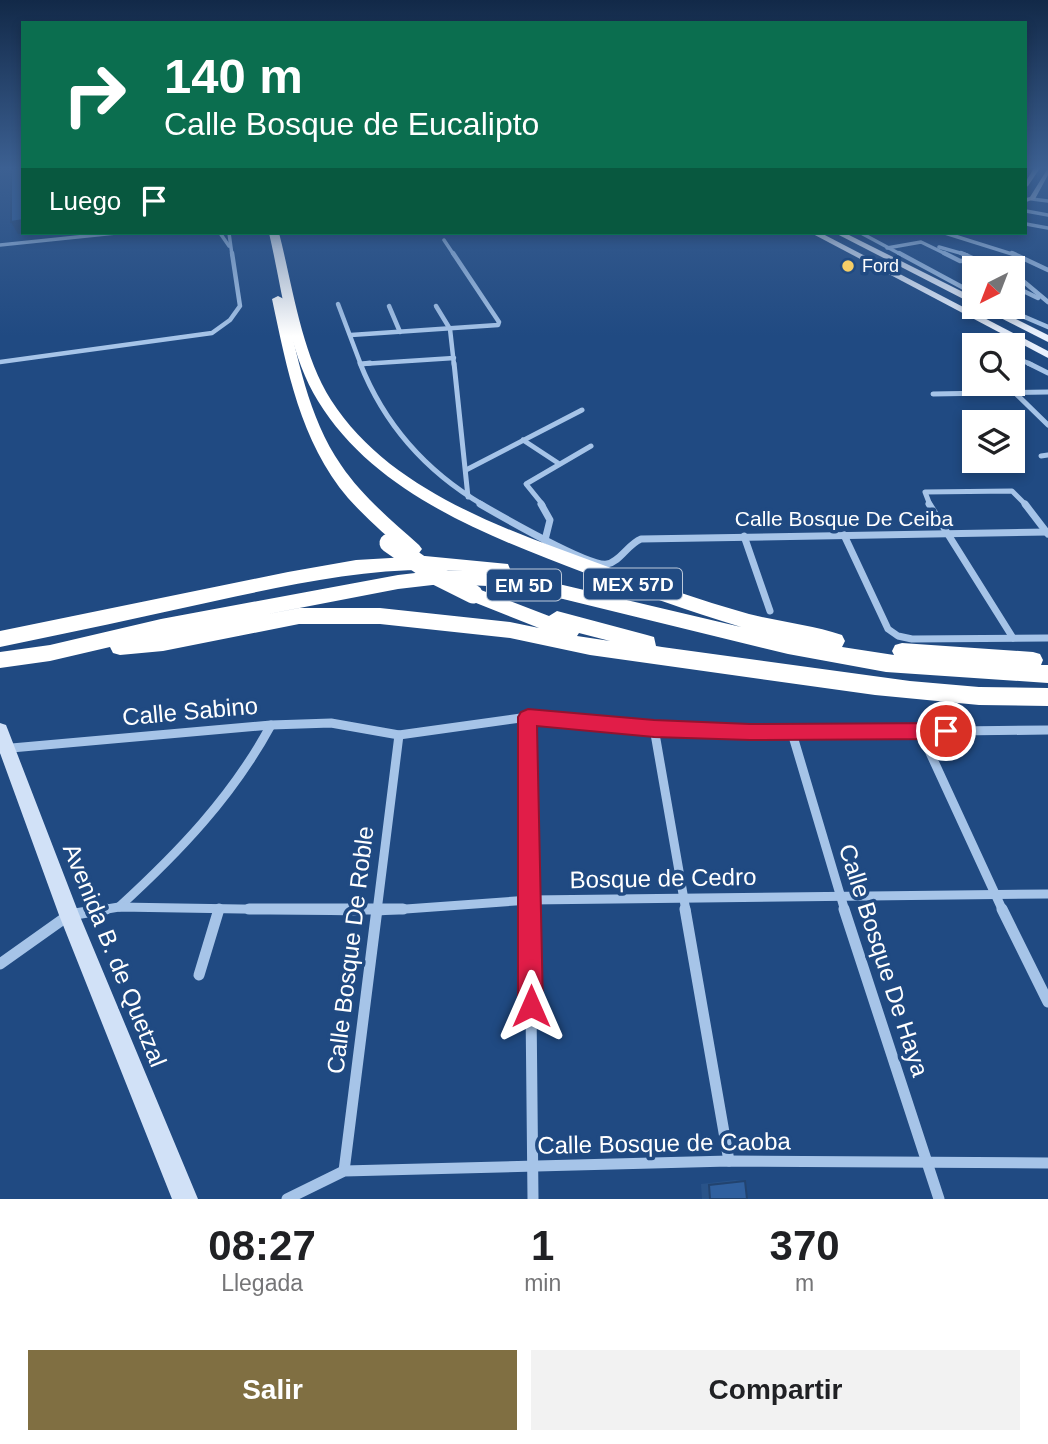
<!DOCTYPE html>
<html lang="es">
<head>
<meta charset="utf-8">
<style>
  body { margin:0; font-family:Arial,sans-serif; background:#f2f2f2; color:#202124; height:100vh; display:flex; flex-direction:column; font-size:26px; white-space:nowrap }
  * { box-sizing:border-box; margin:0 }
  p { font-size:23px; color:#757577 }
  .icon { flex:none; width:38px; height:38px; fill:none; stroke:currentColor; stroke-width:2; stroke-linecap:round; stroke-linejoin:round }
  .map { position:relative; height:1199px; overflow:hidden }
  .drawer { display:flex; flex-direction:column; background:#fff; flex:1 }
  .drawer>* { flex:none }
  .guide { position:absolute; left:21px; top:21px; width:1006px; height:214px; border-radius:0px; box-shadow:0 4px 10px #0003; background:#0b6e4f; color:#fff; overflow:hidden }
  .needle { width:46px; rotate:222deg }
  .buttons { position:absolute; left:962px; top:256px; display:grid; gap:14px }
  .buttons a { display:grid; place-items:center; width:63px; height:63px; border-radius:0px; background:#fff; box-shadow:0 4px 10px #0003; font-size:35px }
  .pin { position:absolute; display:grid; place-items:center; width:60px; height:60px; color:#fff; margin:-30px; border:4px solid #fff; border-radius:50%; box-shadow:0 2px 7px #0007 }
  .me { position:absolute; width:77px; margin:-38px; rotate:0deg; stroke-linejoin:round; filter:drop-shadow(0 0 5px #0008) }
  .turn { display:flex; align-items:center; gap:24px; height:147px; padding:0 28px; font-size:32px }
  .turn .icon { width:91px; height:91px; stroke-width:2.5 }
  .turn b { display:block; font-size:49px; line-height:60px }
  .then { display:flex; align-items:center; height:66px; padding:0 28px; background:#0003; gap:14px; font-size:26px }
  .eta { display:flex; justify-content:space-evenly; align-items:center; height:119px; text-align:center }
  .eta b { font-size:42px; font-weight:600; line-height:49px }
  .cta { display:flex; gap:14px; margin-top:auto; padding:14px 28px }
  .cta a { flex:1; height:80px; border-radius:0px; background:#806f42; color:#fff; font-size:28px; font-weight:600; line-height:80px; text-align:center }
  .cta a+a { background:#f2f2f2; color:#202124 }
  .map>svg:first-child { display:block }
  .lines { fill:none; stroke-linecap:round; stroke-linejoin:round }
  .street-far5 { stroke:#a6c4e8; stroke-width:3.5 }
  .street-far4 { stroke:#a6c4e8; stroke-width:4.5 }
  .street-far3 { stroke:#a6c4e8; stroke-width:5 }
  .street-far2 { stroke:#a6c4e8; stroke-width:7 }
  .street-far1 { stroke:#a6c4e8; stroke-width:9 }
  .street { stroke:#a6c4e8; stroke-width:11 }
  .secondary { fill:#d1e1f7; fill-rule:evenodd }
  .primary { fill:#e9f1fe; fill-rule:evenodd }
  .highway { fill:#fff; fill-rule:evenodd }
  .highway-bridge { stroke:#fff; stroke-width:19 }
  .wall { fill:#295389 }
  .shaded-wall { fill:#22436f }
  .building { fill:#30609f; stroke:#22436f; stroke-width:2 }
  .route { fill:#e11d48; stroke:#92132f; stroke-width:2 }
  .poi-dot { fill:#f6ce67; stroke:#204a82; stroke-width:2.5 }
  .labels { text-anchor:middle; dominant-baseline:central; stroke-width:7; stroke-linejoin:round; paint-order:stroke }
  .far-poi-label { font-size:18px; fill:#fff; stroke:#204a82; text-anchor:start }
  .shield { fill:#204a82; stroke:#bcc9da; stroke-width:2 }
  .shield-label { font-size:19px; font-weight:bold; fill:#fff }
  .street-label { font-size:21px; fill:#fff; stroke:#204a82 }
  .near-street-label { font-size:24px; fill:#fff; stroke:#204a82 }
</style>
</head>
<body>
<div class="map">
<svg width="1048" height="1199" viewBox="0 0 1048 1199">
  <rect width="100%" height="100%" fill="#204a82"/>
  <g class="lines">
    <g class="street-far5">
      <path d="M1032 199 1048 201"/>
      <path d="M1026 211 1048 215"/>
      <path d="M1026 224 1048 228"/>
      <path d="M220 233 229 246"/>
      <path d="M229 233 232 255"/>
      <path d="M861 233 902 255"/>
      <path d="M945 233 1015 255"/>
      <path d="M444 240 454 255"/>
      <path d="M0 245 116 233"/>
      <path d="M939 247 967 255"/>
      <path d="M887 248 921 242 948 255"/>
    </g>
    <g class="street-far4">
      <path d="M899 253 975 294"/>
      <path d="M944 253 960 261 979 260"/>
      <path d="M961 253 995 268"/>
      <path d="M1012 253 1048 270"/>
      <path d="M1013 277 1023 281 1048 302"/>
      <path d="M1013 286 1038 298"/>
      <path d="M338 304 361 365"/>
      <path d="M389 306 400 332"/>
      <path d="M436 306 450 329 454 365"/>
      <path d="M999 306 1048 327"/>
      <path d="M351 335 498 325 499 322 453 253"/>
      <path d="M1013 356 1032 365"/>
      <path d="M0 362 212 333 230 320 240 306 232 253"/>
      <path d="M362 364 454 358"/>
    </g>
    <g class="street-far3">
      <path d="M360 363C384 424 427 472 483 505"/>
      <path d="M454 363 468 497"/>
      <path d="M1028 363 1048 373"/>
      <path d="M362 364 370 363"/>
      <path d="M1005 383 1048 425"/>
      <path d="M933 394 1048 392"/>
      <path d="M523 440 558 463"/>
      <path d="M1041 456 1048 455"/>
      <path d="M466 470 582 410"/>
      <path d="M543 505 526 484 591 446"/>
      <path d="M930 505 925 492 1012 491 1026 505"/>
    </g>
    <g class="street-far2">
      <path d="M480 504C499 515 589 567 607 564 620 562 628 544 641 539L1048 532"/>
      <path d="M541 504 550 520 545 540"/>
      <path d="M929 504 1013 638"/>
      <path d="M1025 504 1048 534"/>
      <path d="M844 535 888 629 898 636 912 639 1048 638"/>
      <path d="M744 536 770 611"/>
    </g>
    <g class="street-far1">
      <path d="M528 717 530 911"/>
      <path d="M654 728 686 911"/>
      <path d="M920 731 1003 911"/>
      <path d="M792 733 845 911"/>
      <path d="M0 749 271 725 331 723 399 735 528 717 654 728 792 733 1048 730"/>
      <path d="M119 907C179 852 232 797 271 725"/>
      <path d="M95 911 119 907 361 911"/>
      <path d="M377 911 399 735"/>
      <path d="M378 911 530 900 1048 894"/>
    </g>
    <g class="street">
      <path d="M249 909H403"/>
      <path d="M530 909 533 1199"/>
      <path d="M685 909 729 1161"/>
      <path d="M844 909 939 1199"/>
      <path d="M1002 909 1048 1002"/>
      <path d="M0 964 69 915 106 909"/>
      <path d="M199 975 219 909"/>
      <path d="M344 1171 377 909"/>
      <path d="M287 1199 344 1171 729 1161 1048 1163"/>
    </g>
    <g class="secondary">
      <path d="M1034 168H1040L1028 186 1026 187V181Z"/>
      <path d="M1048 168V175L1035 199 1026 202V198L1030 197Z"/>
      <path d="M0 723 6 725 8 730 79 914 198 1199H172L59 915 0 753Z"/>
    </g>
    <g class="primary">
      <path d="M811 233H821L1048 351V358Z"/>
      <path d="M835 233H845L975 298V305Z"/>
      <path d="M977 306H990L1048 335V342Z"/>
    </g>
    <g class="highway">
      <path d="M269 233H279C293 287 301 352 331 400 389 491 507 530 603 565 651 583 699 600 749 614 780 622 812 625 842 635L845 641 842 647 894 655 892 651 895 645 902 643 1033 652 1040 654 1043 660 1041 665H1048V683L886 672 788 654 563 599 488 586 441 584 398 589 159 635 299 608H380L510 622 539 628 466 599 463 594 466 589 473 587 549 616 557 611 647 635 654 637 656 646 662 647 910 681 979 687 1048 688V706L979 705 875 695 590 655 510 638 380 624H299L163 651 120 655 113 653 110 647 50 661 0 668V652L50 645 161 619 398 575 441 570 464 571C379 565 298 583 215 601 143 617 72 632 0 647V631L288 572 356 560 425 556 508 564 510 569 504 575 563 585 741 627C688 611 637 592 585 573 488 536 375 494 318 401 288 352 282 288 269 233ZM579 633 610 641 577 636Z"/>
      <path d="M278 296 284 299C297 355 308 417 341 465 362 496 391 520 419 545L422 549 419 553H407C386 536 366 518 348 498 300 441 287 369 272 299Z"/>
    </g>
    <path class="highway-bridge" d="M389 543 435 575 473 594"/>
  </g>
  <path class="wall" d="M735 1180 745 1181 747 1199H702L701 1184Z"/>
  <path class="shaded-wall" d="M23 220V233H27L18 234 11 222Z"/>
  <g class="building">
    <path d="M22 168 23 220 11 222V169Z"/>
    <path d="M745 1181 747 1199H710L709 1185Z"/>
  </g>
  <linearGradient id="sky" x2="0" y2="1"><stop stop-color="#122948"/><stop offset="0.5" stop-color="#3c6092"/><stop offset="1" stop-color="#3c6092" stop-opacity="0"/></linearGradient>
  <rect width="1048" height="336" fill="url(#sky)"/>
  <path class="route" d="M528 709 654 720 750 724 946 723 952 725 955 731 952 737 946 739 750 740 654 737 537 726 543 1006 539 1015 531 1019 522 1015 518 1006V717L521 712Z"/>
  <circle class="poi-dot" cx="848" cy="266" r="7"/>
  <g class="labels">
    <g class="far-poi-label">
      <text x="862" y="266">Ford</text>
    </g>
    <g class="shield">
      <rect x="584" y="568.5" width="98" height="31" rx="5"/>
      <rect x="487" y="569.5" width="74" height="31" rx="5"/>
    </g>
    <g class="shield-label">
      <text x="633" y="584">MEX 57D</text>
      <text x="524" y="585">EM 5D</text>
    </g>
    <g class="street-label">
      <text x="844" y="518">Calle Bosque De Ceiba</text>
    </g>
    <g class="near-street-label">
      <text transform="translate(190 711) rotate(-5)">Calle Sabino</text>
      <text transform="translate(663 878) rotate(-1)">Bosque de Cedro</text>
      <text transform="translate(350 950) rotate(-83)">Calle Bosque De Roble</text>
      <text transform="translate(115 955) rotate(68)">Avenida B. de Quetzal</text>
      <text transform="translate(884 960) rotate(72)">Calle Bosque De Haya</text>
      <text transform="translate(664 1143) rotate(-1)">Calle Bosque de Caoba</text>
    </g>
  </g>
</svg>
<div class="buttons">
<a><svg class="needle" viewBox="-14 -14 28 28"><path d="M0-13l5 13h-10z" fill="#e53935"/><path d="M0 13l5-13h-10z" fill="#757577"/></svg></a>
<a><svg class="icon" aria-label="search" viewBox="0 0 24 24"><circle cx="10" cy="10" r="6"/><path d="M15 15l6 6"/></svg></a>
<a><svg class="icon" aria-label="layers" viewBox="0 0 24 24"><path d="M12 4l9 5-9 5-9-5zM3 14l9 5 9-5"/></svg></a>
</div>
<div class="pin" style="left:946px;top:731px;background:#d93025"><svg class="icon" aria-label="arrive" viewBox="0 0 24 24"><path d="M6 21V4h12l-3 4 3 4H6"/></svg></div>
<svg class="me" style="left:531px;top:1006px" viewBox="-20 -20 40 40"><path d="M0-17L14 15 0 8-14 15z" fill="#e11d48" stroke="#fff" stroke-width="4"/></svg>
<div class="guide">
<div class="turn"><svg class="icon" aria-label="right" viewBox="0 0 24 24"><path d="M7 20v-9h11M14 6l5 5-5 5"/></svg><div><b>140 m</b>Calle Bosque de Eucalipto</div></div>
<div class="then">Luego<svg class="icon" aria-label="arrive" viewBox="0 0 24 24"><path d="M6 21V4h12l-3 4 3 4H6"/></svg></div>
</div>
</div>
<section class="drawer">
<div class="eta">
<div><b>08:27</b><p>Llegada</p></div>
<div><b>1</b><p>min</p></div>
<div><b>370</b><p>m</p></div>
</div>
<div class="cta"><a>Salir</a><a>Compartir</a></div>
</section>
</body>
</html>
